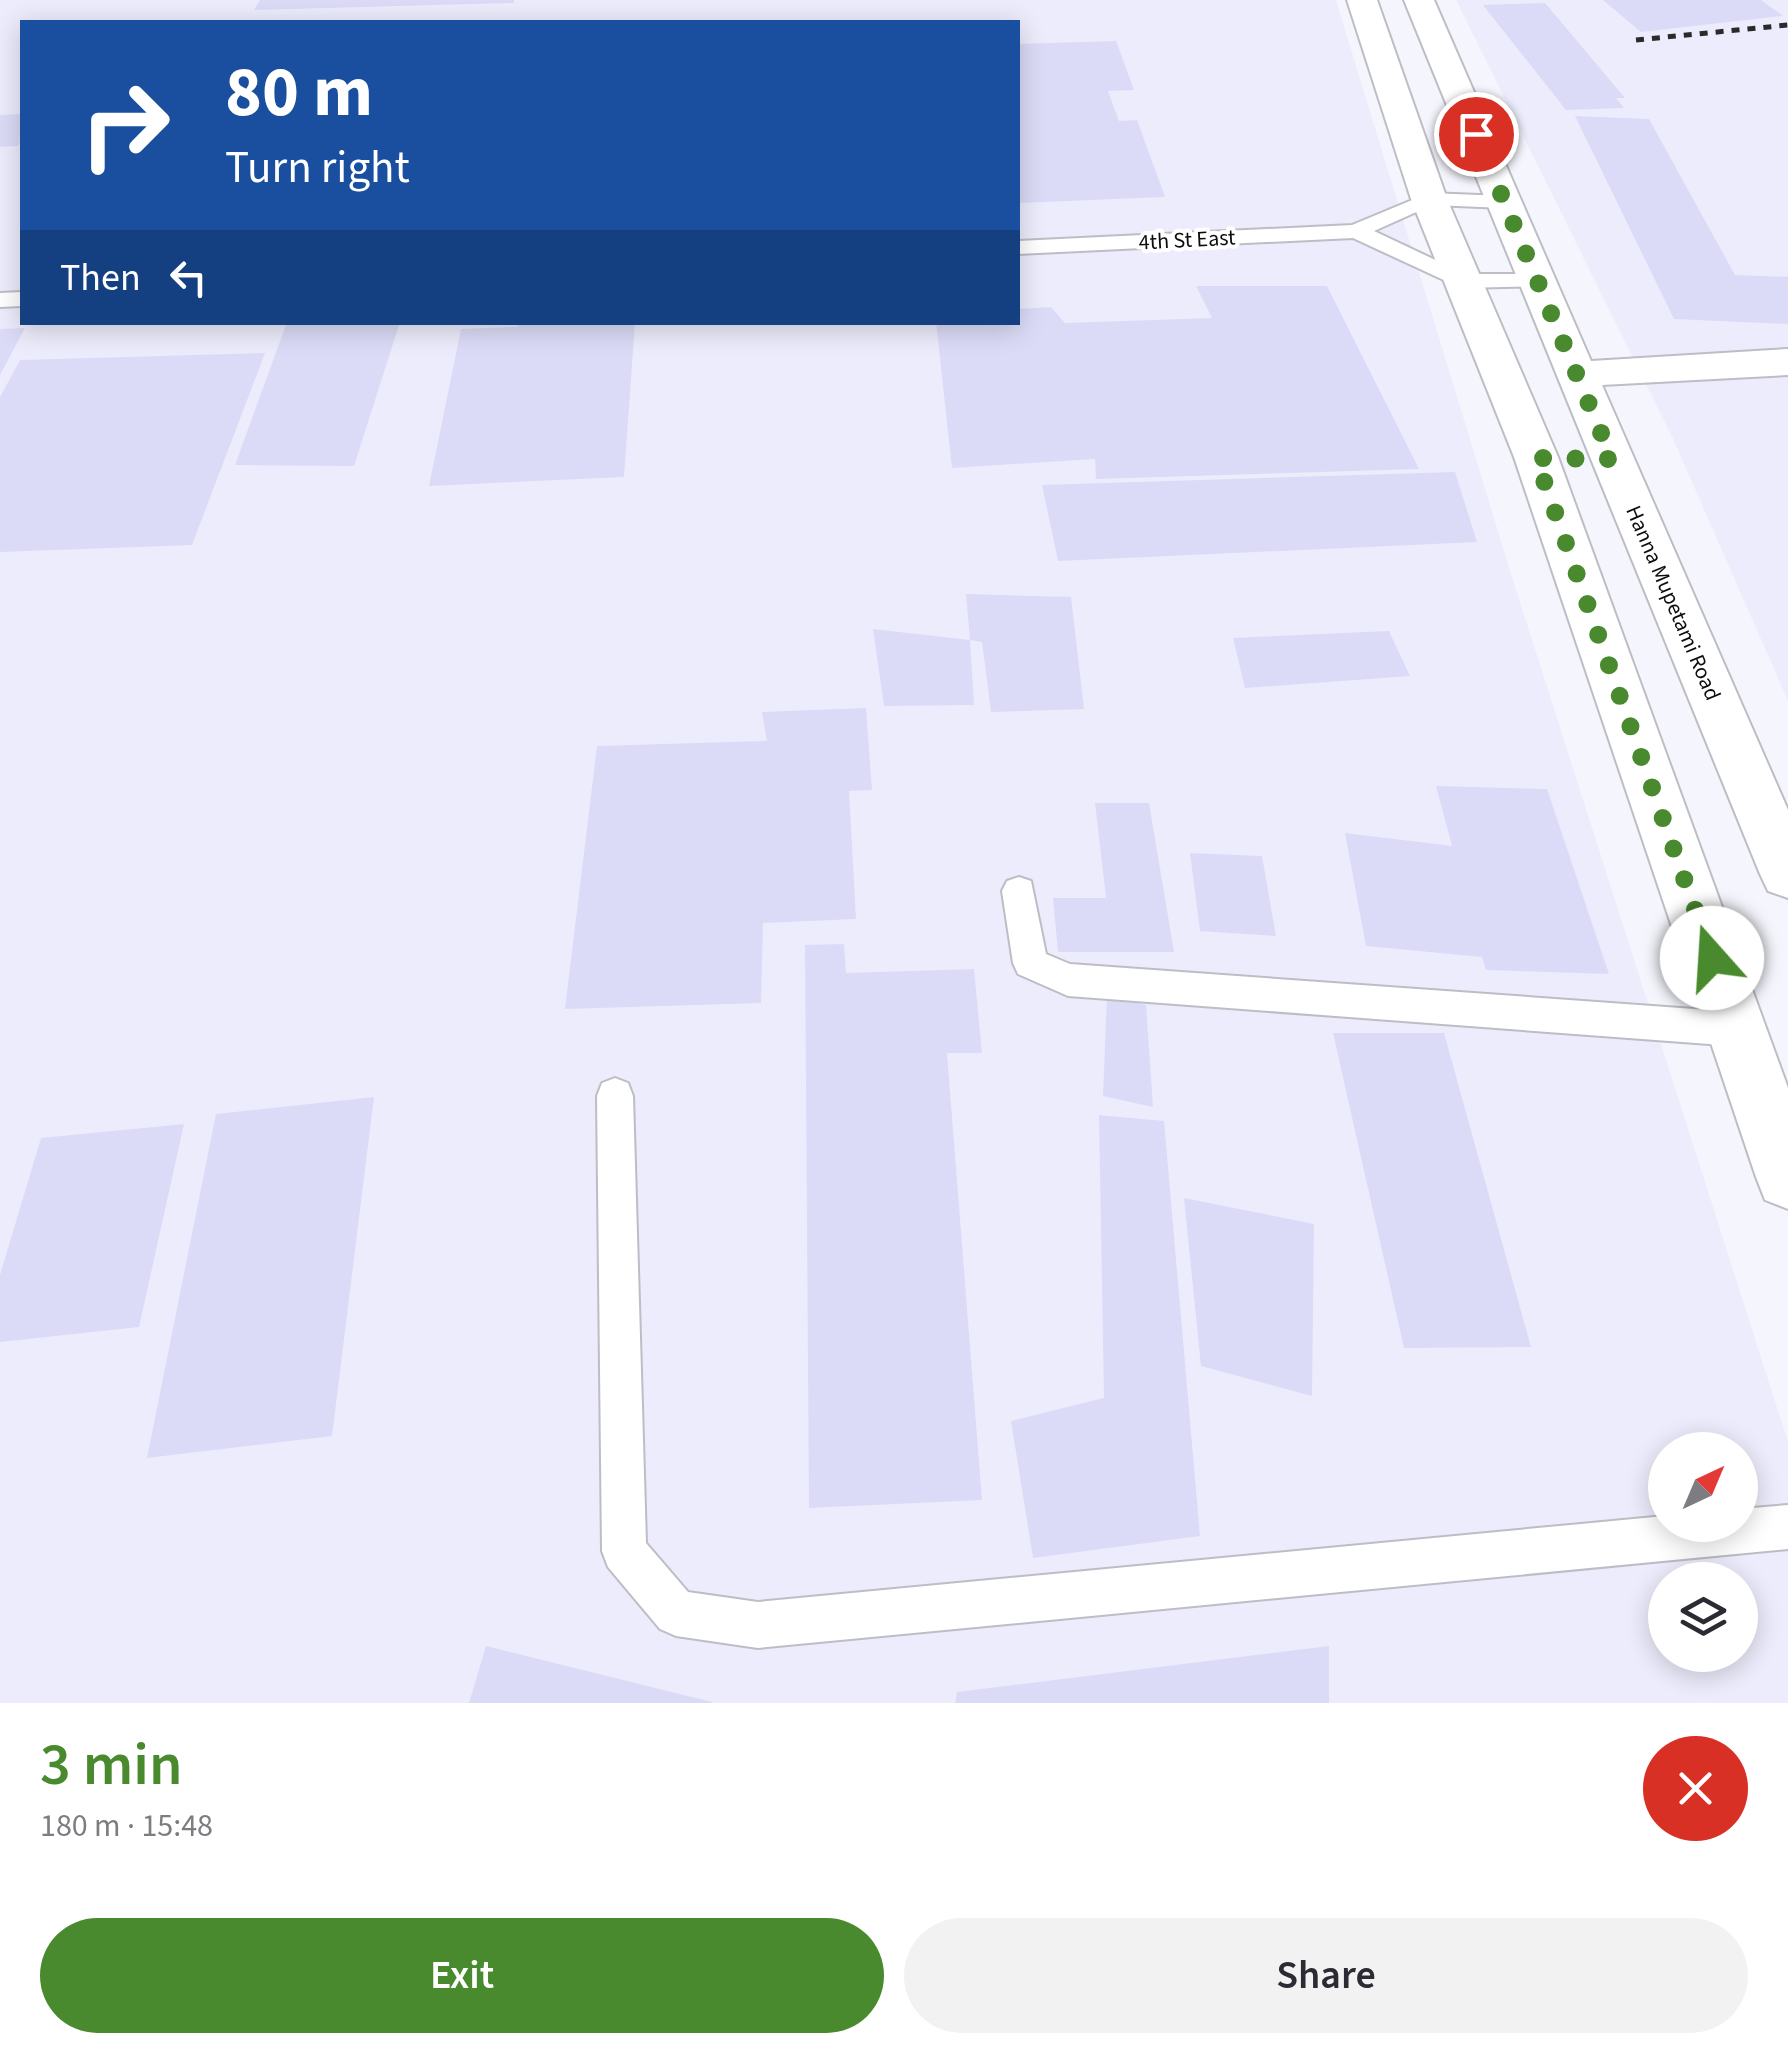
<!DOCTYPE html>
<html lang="en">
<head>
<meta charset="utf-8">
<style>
  body { margin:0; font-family:"Source Sans 3",sans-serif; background:#f2f2f3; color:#2b2b33; height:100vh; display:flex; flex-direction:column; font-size:38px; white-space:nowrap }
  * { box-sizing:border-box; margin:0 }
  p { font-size:32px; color:#7c7c81 }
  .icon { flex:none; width:55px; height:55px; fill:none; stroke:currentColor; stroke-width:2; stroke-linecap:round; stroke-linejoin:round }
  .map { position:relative; height:1703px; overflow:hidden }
  .drawer { display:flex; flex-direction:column; background:#fff; flex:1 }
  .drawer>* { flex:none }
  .top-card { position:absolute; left:20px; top:20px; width:1000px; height:305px; border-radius:0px; box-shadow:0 5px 25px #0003; background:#1a4fa0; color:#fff; overflow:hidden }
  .needle { width:65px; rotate:44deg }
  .fabs { position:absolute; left:1648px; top:1432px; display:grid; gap:20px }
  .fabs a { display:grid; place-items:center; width:110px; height:110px; border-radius:50%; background:#fff; box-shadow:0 5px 25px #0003; font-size:50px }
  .pin { position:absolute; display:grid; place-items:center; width:85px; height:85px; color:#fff; margin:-42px; border:5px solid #fff; border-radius:50%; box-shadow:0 2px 10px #0007 }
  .me { position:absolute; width:110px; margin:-55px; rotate:341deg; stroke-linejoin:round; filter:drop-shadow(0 0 8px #0008) }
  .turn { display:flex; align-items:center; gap:35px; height:210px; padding:0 40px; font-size:45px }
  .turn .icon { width:130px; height:130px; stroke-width:2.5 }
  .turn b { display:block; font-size:70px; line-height:85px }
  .then { display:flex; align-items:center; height:95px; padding:0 40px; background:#0003; gap:20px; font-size:38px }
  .round { display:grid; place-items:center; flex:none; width:105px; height:105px; border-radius:52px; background:#f2f2f3 }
  .overview { display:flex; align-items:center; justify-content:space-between; height:170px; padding:0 40px }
  h1 { font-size:60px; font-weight:600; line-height:75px; color:#488a2d }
  .primary-button { display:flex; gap:20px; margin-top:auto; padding:20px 40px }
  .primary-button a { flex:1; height:115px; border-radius:60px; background:#488a2d; color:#fff; font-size:40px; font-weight:600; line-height:115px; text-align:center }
  .primary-button a+a { background:#f2f2f3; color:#2b2b33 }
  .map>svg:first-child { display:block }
  .built { fill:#edecfc; fill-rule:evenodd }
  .building { fill:#dcdbf7 }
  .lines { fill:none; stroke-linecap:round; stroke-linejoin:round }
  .service-casing { stroke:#bdbdc5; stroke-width:4 }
  .minor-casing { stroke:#bdbdc5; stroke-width:4 }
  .service { fill:#fff; fill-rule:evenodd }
  .minor { fill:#fff; fill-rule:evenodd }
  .rail { stroke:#2a2a2d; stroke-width:5; stroke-dasharray:8 8; stroke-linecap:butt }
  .route { stroke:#488a2d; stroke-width:18; stroke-dasharray:0 32.4 }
  .labels { text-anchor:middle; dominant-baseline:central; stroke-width:8; stroke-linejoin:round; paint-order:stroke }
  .far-street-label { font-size:22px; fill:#0d0d0f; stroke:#fff }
</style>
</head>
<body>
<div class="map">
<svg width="1788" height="1703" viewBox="0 0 1788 1703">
  <rect width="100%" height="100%" fill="#f5f5fd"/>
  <g class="built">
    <path d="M0 0H1336L1512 577 1788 1442V1703H0ZM22 22H1018V322H22ZM1665 1450H1740V1525H1665ZM1665 1580H1740V1655H1665Z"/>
    <path d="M1456 0H1788V701L1674 441Z"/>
  </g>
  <g class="building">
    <path d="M260 0H514V3L254 10Z"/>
    <path d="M1603 0H1761L1783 16 1641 32Z"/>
    <path d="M1545 3 1625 98H1616L1624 108 1566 110 1483 5Z"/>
    <path d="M1116 41 1134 90 1108 91 1119 121 1137 120 1165 197 1018 203V44Z"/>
    <path d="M22 114V138L18 146 0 147V115Z"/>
    <path d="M1575 116 1649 119 1735 275 1788 277V324L1674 319Z"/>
    <path d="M1196 286H1327L1419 469 1096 479 1095 459 952 468 936 322H1018V309L1051 307 1065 323 1212 318Z"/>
    <path d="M287 322H400L354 466 235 465Z"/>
    <path d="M519 322 635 323 624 477 429 486 461 329 518 327Z"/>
    <path d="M25 328 0 375V329Z"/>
    <path d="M265 353 192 545 0 552V397L20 360Z"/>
    <path d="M1455 472 1477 542 1058 561 1042 485Z"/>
    <path d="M966 594 1071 597 1084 709 991 712 982 642 970 640Z"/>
    <path d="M873 629 970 640 974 705 884 706Z"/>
    <path d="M1389 631 1410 676 1245 688 1233 638Z"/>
    <path d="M866 708 872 790 849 791 856 919 763 923 761 1003 565 1009 597 746 767 741 762 712Z"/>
    <path d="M1436 786 1547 789 1609 974 1486 970 1482 957 1366 946 1345 833 1452 846Z"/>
    <path d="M1095 803H1149L1174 952H1058L1053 898H1106Z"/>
    <path d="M1190 853 1262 856 1276 936 1200 931Z"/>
    <path d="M844 944 846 973 974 969 982 1053H947L982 1500 809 1508 805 945Z"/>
    <path d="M1107 996 1146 1005 1153 1107 1103 1096Z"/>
    <path d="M1333 1033H1444L1531 1347 1404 1348Z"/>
    <path d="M374 1097 332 1436 147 1458 216 1114Z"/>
    <path d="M1099 1115 1164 1121 1200 1536 1033 1558 1011 1421 1104 1398Z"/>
    <path d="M184 1124 139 1327 0 1342V1275L41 1138Z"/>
    <path d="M1184 1198 1314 1224 1312 1396 1201 1366Z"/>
    <path d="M486 1646 712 1702V1703H469Z"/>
    <path d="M1329 1646V1703H955L957 1692Z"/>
  </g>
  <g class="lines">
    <defs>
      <g id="service">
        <path d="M1429 193 1505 196 1516 202 1505 208 1432 205 1374 231 1465 274H1539L1550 281 1547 286 1461 288 1353 238 1018 254V241L1352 225Z"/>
        <path d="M22 292V306L0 307V293Z"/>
        <path d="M1019 877 1031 881 1046 954 1070 964 1736 1012 1749 1017 1754 1029 1749 1041 1736 1046 1068 996 1018 974 1013 963 1002 891 1007 881Z"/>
        <path d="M615 1078 628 1083 633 1096 646 1543 688 1592 758 1602 1665 1516V1525H1740V1509L1788 1505V1549L758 1648 676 1636 660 1629 608 1567 602 1551 597 1096 602 1083Z"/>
      </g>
      <g id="minor">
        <path d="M1347 0H1377L1447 199 1558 457 1788 1088V1209L1765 1200 1756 1177 1514 457 1411 199Z"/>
        <path d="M1404 0H1434L1591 361 1788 349V375L1602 385 1788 810V898L1768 891 1760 874Z"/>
      </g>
    </defs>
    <use href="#service" class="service-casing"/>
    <use href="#minor" class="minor-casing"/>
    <use href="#service" class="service"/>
    <use href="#minor" class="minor"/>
    <path class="rail" d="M1636 40 1788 25"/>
  </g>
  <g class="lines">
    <path class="route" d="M1476 134 1612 459 1536 458 1712 958"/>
  </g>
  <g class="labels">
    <g class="far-street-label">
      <text transform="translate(1187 240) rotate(-3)">4th St East</text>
      <text transform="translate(1673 603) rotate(67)">Hanna Mupetami Road</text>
    </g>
  </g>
</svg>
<div class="fabs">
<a><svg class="needle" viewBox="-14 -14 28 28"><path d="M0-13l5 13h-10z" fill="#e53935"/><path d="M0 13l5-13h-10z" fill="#7c7c81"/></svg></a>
<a><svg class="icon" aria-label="layers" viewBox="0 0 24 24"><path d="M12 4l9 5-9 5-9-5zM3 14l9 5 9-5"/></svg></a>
</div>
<div class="pin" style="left:1476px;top:134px;background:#d93025"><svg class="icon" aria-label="arrive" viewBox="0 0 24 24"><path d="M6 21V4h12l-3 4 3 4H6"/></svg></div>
<svg class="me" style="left:1712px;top:958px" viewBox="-20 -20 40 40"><circle r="19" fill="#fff"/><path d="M0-13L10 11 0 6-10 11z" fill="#488a2d"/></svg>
<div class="top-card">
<div class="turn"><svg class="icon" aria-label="right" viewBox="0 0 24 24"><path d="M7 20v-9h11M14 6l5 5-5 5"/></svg><div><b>80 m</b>Turn right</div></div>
<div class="then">Then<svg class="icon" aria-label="left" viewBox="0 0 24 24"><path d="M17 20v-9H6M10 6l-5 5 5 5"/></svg></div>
</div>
</div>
<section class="drawer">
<div class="overview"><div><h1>3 min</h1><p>180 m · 15:48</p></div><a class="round" style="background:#d93025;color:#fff"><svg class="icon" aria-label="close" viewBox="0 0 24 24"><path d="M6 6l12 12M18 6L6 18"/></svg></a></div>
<div class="primary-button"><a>Exit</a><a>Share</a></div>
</section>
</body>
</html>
